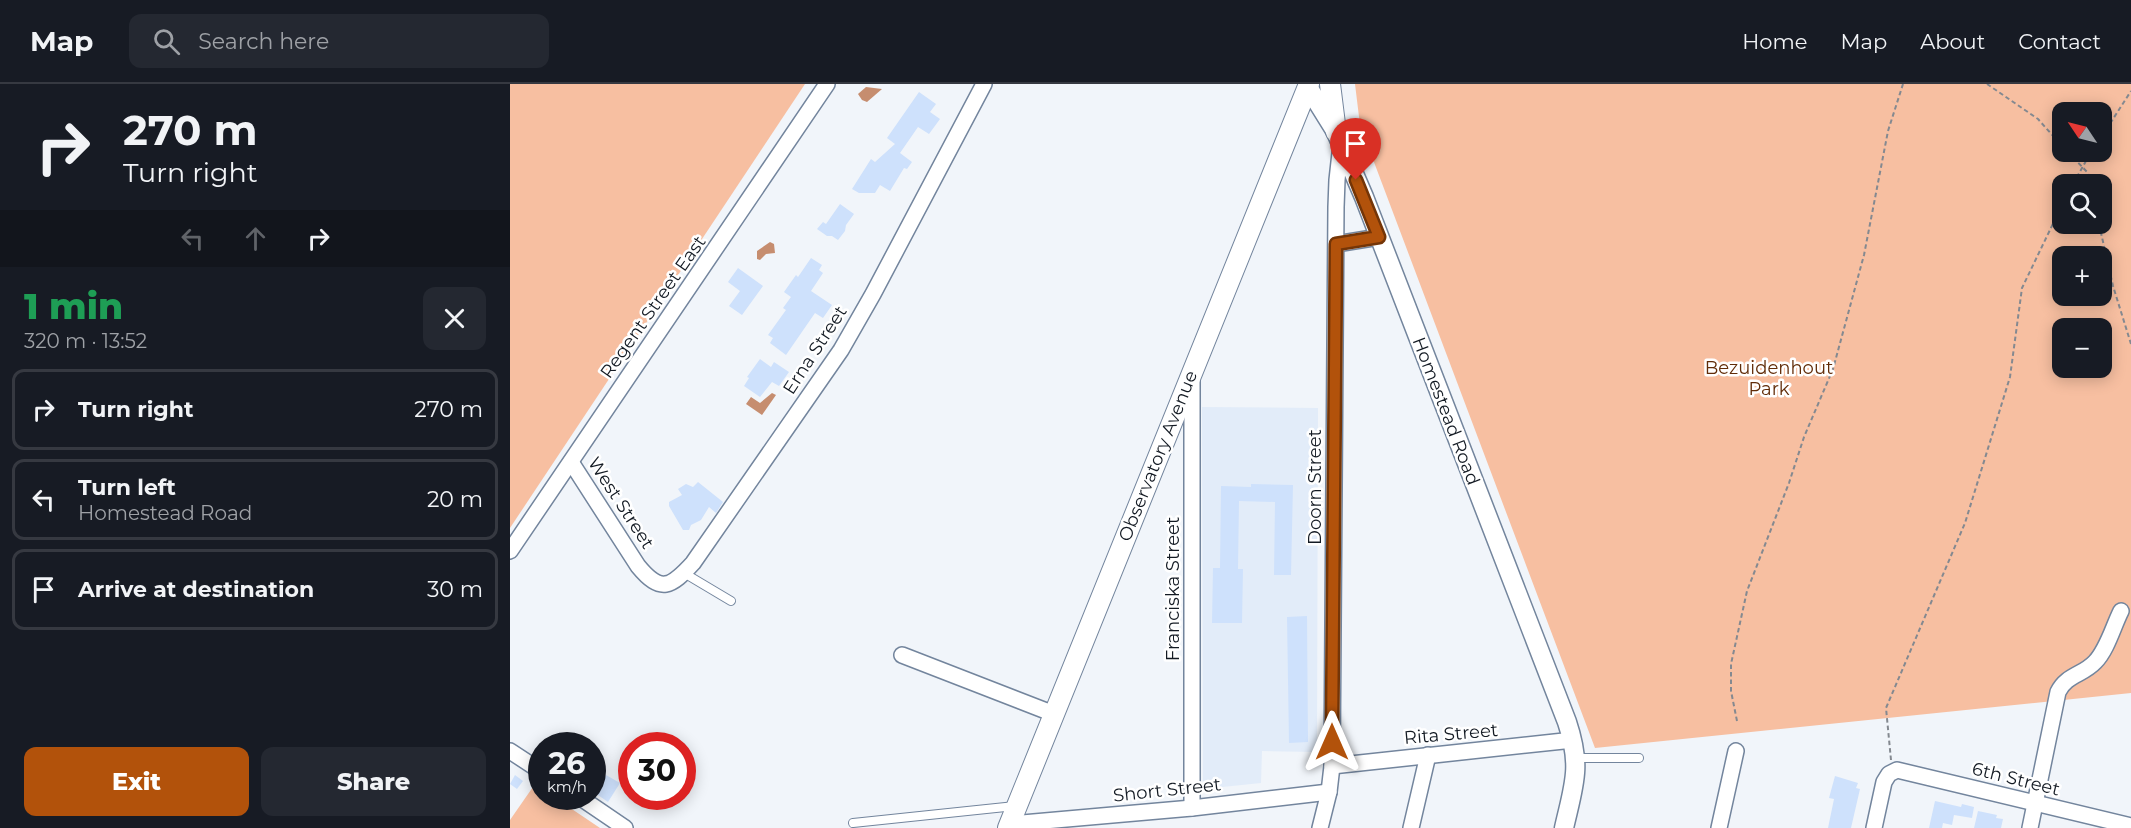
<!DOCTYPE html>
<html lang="en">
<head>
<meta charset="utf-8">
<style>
  body { margin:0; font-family:Montserrat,sans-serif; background:#242831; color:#f1f3f6; height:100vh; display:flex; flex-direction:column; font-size:22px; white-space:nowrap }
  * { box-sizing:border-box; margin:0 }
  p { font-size:20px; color:#9ea1a6 }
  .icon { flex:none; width:33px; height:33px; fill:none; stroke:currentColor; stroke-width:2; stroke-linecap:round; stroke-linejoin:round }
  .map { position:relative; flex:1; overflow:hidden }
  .side { display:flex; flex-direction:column; background:#171b24; width:510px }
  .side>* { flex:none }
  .hud { background:#171b24; color:#f1f3f6; overflow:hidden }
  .needle { width:39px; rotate:305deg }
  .tools { position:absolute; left:1542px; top:18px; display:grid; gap:12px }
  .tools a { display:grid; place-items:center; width:60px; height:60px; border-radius:12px; background:#171b24; box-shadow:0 3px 15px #0003; font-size:30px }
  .speed { position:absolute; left:18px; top:648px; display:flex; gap:12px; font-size:30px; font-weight:700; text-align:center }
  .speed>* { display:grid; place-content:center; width:78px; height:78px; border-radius:50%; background:#171b24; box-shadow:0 3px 15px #0003; line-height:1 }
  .speed small { font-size:15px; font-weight:400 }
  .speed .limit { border:9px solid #d22; background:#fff; color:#111 }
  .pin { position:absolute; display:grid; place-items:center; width:51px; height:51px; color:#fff; margin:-62px -26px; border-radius:50% 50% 50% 0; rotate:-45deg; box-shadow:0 0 6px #0007 }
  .pin .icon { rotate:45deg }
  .me { position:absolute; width:66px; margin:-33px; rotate:0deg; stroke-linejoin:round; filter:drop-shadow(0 0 4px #0008) }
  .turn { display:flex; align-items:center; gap:21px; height:126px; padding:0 24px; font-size:27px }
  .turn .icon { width:78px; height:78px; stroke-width:2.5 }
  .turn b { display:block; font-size:42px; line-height:51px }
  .lanes { display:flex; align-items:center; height:57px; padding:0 24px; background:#0003; justify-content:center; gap:30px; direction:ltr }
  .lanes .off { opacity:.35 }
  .round { display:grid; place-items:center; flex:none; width:63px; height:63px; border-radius:12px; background:#242831 }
  .head { display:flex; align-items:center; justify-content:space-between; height:102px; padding:0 24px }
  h1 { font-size:36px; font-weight:800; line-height:45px; color:#1e9e55 }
  .primary-button { display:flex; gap:12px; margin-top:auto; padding:12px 24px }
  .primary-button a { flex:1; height:69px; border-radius:12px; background:#b2520b; color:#fff; font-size:24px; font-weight:800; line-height:69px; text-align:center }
  .primary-button a+a { background:#242831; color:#f1f3f6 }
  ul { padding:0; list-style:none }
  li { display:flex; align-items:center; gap:18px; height:81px; margin:0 12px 9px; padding:0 12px; border:3px solid #363941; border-radius:12px }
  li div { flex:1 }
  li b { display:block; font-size:22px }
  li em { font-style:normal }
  header { display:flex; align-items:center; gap:36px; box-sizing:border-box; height:84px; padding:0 30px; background:#171b24; border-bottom:2px solid #363941 }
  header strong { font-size:28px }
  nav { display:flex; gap:33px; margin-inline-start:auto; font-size:21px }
  .search { width:420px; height:54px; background:#242831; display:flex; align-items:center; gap:15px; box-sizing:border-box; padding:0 21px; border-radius:12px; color:#9ea1a6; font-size:22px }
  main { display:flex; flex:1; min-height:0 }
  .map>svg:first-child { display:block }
  .built { fill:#e2ecf9 }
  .green { fill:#f7bfa1; fill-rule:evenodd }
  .water { fill:#c68d6f }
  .building { fill:#cee1fc }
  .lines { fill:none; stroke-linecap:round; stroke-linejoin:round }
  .service-casing { stroke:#73859d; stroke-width:10 }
  .minor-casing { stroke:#73859d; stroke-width:18 }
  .tertiary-casing { stroke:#73859d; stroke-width:21 }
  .secondary-casing { stroke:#73859d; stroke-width:22 }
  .path { stroke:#848990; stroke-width:2; stroke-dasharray:4.5 3; stroke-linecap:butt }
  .service { stroke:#fff; stroke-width:8 }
  .minor { stroke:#fff; stroke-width:15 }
  .tertiary { stroke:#fff; stroke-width:18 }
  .secondary { stroke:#fff; stroke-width:20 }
  .route-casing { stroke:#743507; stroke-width:15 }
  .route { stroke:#b2520b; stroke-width:10 }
  .labels { text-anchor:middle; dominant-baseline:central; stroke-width:5; stroke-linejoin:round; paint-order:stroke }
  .street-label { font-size:18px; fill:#131a23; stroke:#fff }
  .park-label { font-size:18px; fill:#612c08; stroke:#fff }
</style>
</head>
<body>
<header>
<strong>Map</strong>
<div class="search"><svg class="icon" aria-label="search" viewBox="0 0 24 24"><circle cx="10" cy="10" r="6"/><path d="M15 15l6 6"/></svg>Search here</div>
<nav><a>Home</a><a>Map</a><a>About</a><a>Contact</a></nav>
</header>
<main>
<section class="side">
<div class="hud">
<div class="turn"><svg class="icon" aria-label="right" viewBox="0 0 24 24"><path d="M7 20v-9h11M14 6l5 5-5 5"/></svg><div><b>270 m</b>Turn right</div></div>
<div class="lanes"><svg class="icon off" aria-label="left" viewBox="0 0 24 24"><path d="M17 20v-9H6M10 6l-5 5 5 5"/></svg><svg class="icon off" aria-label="ahead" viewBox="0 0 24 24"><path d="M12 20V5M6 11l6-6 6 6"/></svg><svg class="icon" aria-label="right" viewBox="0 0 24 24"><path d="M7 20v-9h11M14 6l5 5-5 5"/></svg></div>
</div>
<div class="head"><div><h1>1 min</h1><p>320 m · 13:52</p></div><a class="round"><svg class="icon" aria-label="close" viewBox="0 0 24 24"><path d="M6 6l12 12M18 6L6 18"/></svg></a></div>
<ul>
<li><svg class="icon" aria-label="right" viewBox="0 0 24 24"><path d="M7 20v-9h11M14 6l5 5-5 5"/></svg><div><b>Turn right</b></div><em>270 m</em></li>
<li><svg class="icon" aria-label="left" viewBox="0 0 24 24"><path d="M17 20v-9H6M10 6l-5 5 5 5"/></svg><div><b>Turn left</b><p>Homestead Road</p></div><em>20 m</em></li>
<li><svg class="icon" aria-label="arrive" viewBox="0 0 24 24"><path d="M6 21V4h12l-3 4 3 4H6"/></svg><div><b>Arrive at destination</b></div><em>30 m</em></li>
</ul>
<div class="primary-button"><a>Exit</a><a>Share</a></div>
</section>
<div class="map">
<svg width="1621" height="744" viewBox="0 0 1621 744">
  <rect width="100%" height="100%" fill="#f1f5fa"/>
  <path class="built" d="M692 323 808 324 807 668 752 667 751 699 693 705Z"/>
  <g class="green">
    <path d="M0 0H295L0 444Z"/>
    <path d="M845 0H1621V609L1085 664 850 41ZM1552 28H1592V68H1552ZM1552 100H1592V140H1552ZM1552 172H1592V212H1552ZM1552 244H1592V284H1552Z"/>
    <path d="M25 700 31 704 32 712 44 713 90 744H0V736Z"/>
  </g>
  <g class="water">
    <path d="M356 3 372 5 357 18 352 16 348 10Z"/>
    <path d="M260 158 264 160 265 169 256 170 250 176 247 175V167Z"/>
    <path d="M262 309 266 311 252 331 236 320 241 313 250 319Z"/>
  </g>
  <g class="building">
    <path d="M409 8 426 20 420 28 430 35 419 50 408 43 390 69 402 78 397 85 394 84 380 107 370 101 365 109H349L342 105 361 75 365 78 385 60 377 54Z"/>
    <path d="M330 120 344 130 336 141 335 147 328 156 322 152H317L307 145 313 138 316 140Z"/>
    <path d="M301 174 312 181 309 186 313 189 301 207 322 221 313 234 305 229 276 271 260 259 263 254 258 251 276 226 273 224 281 213 274 208 286 191 288 193Z"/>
    <path d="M228 184 253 202 232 231 219 222 230 207 218 198Z"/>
    <path d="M250 275 261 283 264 278 279 288 269 302 262 298 250 313 234 302 239 294 237 293Z"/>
    <path d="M188 398 213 418 206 429 199 423 191 436 181 441 179 446H173L159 422V418L172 411 168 405 176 400 183 403Z"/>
    <path d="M741 400 783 401 781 491H764L765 418 729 417 728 485H733L732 539H702L703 484H710L711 402 741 403Z"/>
    <path d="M797 532 798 658 779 659 777 533Z"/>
    <path d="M5 691 13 697 7 705 0 700Z"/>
    <path d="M96 691 110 699 98 718 85 709Z"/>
    <path d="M1325 692 1348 699 1346 704 1350 705 1341 744H1318L1324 715 1319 714Z"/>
    <path d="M1425 717 1451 723 1452 720 1464 723 1462 734 1444 731 1442 741 1433 739 1432 744H1419Z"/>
    <path d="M1468 727 1487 731 1486 734 1493 735 1491 744H1464Z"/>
  </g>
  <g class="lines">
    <defs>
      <g id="service">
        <path d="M174 489 221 517"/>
        <path d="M1067 674H1129"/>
        <path d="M343 739 505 722"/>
      </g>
      <g id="minor">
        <path d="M826 160 869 153"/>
        <path d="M61 378 128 482C151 510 161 503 183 479L331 266 363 210 474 0"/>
        <path d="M0 467 317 0"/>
        <path d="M392 571 544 630"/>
        <path d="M0 667 32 688"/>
        <path d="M822 682 1063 656"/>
        <path d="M68 712 115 744"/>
        <path d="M682 724V295"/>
        <path d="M500 740 682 724 819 708"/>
        <path d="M810 744 819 708 822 682 826 123 827 96 831 60"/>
        <path d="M901 744 918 671"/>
        <path d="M1209 744 1226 667"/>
        <path d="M1364 744 1374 698 1379 690 1387 686 1621 742"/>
        <path d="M1520 744 1548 608C1556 591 1573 591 1585 578 1597 566 1603 543 1611 527"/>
      </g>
      <path id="tertiary" d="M798 3 826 48 854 113 1057 638C1072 683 1064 700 1054 744"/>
      <g id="secondary">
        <path d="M820 0 826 48"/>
        <path d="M498 744 799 0"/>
      </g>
    </defs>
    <use href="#service" class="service-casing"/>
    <use href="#minor" class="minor-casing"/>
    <use href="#tertiary" class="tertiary-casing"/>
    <use href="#secondary" class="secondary-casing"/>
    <g class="path">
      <path d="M1477 0 1528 35 1552 62"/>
      <path d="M1592 52 1621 7"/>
      <path d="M1558 68 1578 89 1580 100"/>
      <path d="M1563 100 1581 68"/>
      <path d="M1589 140 1603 202 1621 260"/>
      <path d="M1227 637 1221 607V580L1237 507 1279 399 1294 353 1323 285 1354 171 1378 47 1393 0"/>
      <path d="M1381 676 1376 624 1455 439 1500 293 1512 204 1552 121"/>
    </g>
    <use href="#service" class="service"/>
    <use href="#minor" class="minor"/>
    <use href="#tertiary" class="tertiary"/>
    <use href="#secondary" class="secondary"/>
  </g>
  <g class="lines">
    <defs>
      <path id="route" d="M822 658 826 160 869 153 846 96"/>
    </defs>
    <use href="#route" class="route-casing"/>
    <use href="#route" class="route"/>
  </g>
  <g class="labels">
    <g class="street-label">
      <text transform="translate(143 223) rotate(-55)">Regent Street East</text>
      <text transform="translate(305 266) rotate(-57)">Erna Street</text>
      <text transform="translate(936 327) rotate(69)">Homestead Road</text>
      <text transform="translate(648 372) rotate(-68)">Observatory Avenue</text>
      <text transform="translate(805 403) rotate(-90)">Doorn Street</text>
      <text transform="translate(111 419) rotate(57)">West Street</text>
      <text transform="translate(663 505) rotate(-90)">Franciska Street</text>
      <text transform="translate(941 650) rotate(-5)">Rita Street</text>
      <text transform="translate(1506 695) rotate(14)">6th Street</text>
      <text transform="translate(657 706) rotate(-6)">Short Street</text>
    </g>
    <g class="park-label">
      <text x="1259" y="284">Bezuidenhout<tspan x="1259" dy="21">Park</tspan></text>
    </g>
  </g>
</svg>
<div class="tools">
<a><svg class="needle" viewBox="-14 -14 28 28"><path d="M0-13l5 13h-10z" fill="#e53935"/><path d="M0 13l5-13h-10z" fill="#9ea1a6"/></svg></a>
<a><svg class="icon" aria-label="search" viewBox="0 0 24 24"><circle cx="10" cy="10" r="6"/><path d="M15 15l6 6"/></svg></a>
<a>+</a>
<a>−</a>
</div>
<div class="speed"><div>26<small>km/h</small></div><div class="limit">30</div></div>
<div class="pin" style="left:846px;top:96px;background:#d93025"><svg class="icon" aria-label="arrive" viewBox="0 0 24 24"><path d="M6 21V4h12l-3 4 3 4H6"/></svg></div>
<svg class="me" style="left:822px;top:658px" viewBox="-20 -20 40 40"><path d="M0-17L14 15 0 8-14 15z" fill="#b2520b" stroke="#fff" stroke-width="4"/></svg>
</div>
</main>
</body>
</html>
